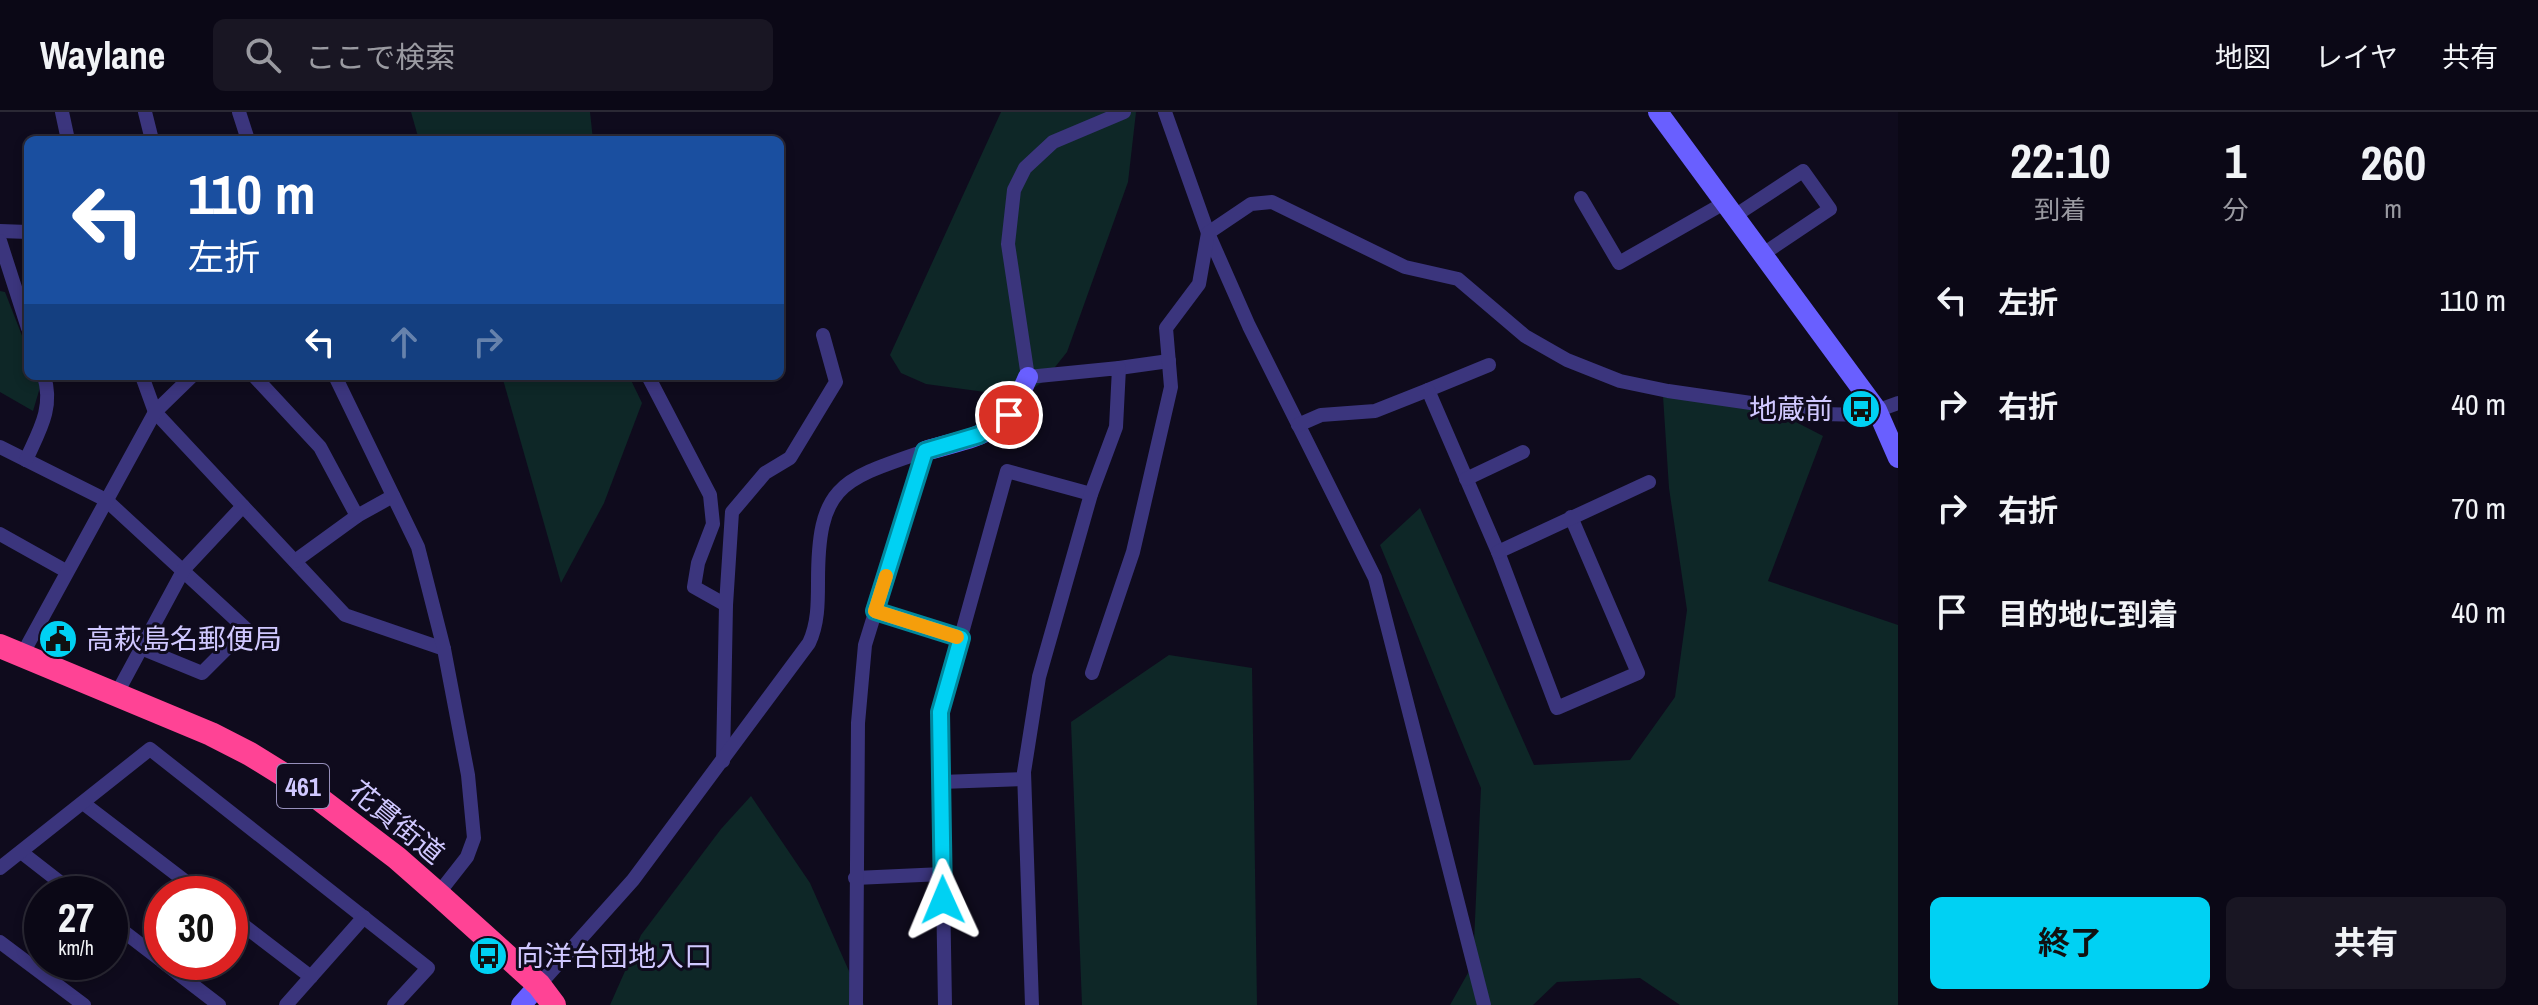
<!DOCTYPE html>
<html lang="ja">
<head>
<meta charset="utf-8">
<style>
  body { margin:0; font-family:"Archivo Narrow","Noto Sans JP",sans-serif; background:#191623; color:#f1f3f6; height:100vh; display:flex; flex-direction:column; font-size:30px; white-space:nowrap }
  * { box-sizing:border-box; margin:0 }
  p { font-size:26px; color:#9a9aa1 }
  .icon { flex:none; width:44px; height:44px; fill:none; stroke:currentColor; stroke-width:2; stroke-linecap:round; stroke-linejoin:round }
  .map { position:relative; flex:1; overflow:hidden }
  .details { display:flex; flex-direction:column; background:#0b0816; width:640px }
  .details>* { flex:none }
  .banner { position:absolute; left:24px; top:24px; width:760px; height:244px; border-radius:12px; box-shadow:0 4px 12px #0003,0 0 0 2px #2b2935; background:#1a4fa0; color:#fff; overflow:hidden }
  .speed { position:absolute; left:24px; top:764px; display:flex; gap:16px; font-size:40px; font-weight:700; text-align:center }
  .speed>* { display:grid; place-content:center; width:104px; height:104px; border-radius:50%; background:#0b0816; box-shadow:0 4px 12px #0003,0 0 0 2px #2b2935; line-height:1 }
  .speed small { font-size:20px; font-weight:400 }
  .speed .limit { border:12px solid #d22; background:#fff; color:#111 }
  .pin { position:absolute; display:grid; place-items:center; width:68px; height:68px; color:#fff; margin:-34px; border:4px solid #fff; border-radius:50%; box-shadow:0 2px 8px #0007 }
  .me { position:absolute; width:88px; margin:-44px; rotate:359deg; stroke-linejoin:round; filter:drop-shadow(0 0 6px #0008) }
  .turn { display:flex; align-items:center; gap:28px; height:168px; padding:0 32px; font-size:36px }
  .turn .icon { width:104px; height:104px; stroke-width:2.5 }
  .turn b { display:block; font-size:56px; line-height:68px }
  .lanes { display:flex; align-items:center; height:76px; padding:0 32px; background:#0003; justify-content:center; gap:40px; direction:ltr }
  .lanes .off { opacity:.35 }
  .eta { display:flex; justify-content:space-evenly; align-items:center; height:136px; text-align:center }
  .eta b { font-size:48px; font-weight:700; line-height:56px }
  .button { display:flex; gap:16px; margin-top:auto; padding:16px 32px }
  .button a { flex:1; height:92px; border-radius:12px; background:#00d1f3; color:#111; font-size:32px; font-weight:700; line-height:92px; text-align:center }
  .button a+a { background:#191623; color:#f1f3f6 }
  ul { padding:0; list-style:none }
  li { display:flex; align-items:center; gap:24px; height:104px; padding:0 32px }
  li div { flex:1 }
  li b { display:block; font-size:30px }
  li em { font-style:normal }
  header { display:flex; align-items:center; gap:48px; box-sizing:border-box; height:112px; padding:0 40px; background:#0b0816; border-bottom:2px solid #2b2935 }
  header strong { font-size:38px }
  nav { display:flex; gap:44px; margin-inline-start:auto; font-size:28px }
  .search { width:560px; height:72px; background:#191623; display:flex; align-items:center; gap:20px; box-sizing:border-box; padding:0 28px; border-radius:12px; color:#9a9aa1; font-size:30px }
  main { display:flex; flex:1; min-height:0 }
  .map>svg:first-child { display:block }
  .green { fill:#0e2727 }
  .building { fill:#21173e; stroke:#39296b; stroke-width:2 }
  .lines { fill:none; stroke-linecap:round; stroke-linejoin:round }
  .street { stroke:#3b357d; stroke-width:14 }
  .secondary { stroke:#695fff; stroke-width:20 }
  .highway { stroke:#ff4395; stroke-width:24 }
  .route-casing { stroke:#00889e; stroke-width:20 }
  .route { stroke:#00d1f3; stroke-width:14 }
  .slow { stroke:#f59e0b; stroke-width:14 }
  .labels { text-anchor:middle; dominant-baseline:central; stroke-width:6; stroke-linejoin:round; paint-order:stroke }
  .shield { fill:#0f0b1d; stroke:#968fbb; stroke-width:2 }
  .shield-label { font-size:26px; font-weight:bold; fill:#d0c8ff }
  .poi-label { font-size:28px; fill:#d0c8ff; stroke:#0f0b1d; text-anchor:start }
  .street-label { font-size:28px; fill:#d0c8ff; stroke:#0f0b1d }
</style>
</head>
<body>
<header>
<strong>Waylane</strong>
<div class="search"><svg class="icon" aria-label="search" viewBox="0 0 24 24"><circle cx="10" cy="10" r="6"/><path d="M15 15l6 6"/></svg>ここで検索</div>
<nav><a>地図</a><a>レイヤ</a><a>共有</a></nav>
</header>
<main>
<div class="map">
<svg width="1898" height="893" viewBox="0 0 1898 893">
  <rect width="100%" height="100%" fill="#0f0b1d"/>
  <g class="green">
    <path d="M411 0H590L593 28H419Z"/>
    <path d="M1001 0H1136L1128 70 1067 240 1044 269 1032 277 985 280 926 272 901 261 890 243Z"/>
    <path d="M0 179 5 180 28 239V264H38L41 272 33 299 0 280Z"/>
    <path d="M502 264H629L642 291 604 391 561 471Z"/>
    <path d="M1663 284 1763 293 1823 324 1768 469 1898 513V893H1680L1640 866 1557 870 1533 893H1450L1473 852 1481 676 1380 433 1420 396 1534 653 1630 648 1675 585 1687 498 1669 376Z"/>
    <path d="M1169 543 1252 556 1257 893H1082L1071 610Z"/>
    <path d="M751 684 810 771 864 893H610L641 823 721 717Z"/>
  </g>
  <path class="building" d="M50 511 75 525 65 543 40 529Z"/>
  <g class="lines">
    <g class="street">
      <path d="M62 0 68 28"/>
      <path d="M145 0 152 28"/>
      <path d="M239 0 248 28"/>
      <path d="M1165 0 1208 121 1249 214 1375 466 1484 893"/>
      <path d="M1581 86 1619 151 1726 90"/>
      <path d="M1736 103 1803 59 1830 97 1763 142"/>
      <path d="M0 119 28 120"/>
      <path d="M0 129 28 216"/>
      <path d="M1119 256 1169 249"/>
      <path d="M142 264 155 300 345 503 444 537"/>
      <path d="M254 264 320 335 357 404 393 384"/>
      <path d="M335 264 418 435 444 537 468 663 474 726 467 745 438 782"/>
      <path d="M648 264 710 383 713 412 698 451 694 475 726 493"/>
      <path d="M1428 278 1489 253"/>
      <path d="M1298 313 1321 303 1375 299 1428 278 1498 440 1557 596 1638 561 1571 405"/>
      <path d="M0 335 106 388 246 517 202 561 141 536"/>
      <path d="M26 348C39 319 54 296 44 264"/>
      <path d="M1466 367 1523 340"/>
      <path d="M0 422 66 459"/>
      <path d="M1498 440 1649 370"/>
      <path d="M295 449 357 404"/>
      <path d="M875 499 961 526"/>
      <path d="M22 543 155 300 192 264"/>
      <path d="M1092 561 1133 440 1171 275 1166 216 1199 172 1208 121 1251 92 1272 90 1405 155 1458 167 1525 224 1567 248 1620 269 1668 279 1751 291 1778 301 1865 303 1898 291"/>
      <path d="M116 583 184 457 243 394"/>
      <path d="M723 649 726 493 732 400 765 361 790 346 836 270 823 223"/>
      <path d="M941 670 1024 667"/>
      <path d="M83 691 202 782"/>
      <path d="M21 740 75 782"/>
      <path d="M0 756 150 637 428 856 394 893"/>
      <path d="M855 766 943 762"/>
      <path d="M230 803 311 865"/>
      <path d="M110 809 162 849"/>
      <path d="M0 830 84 893"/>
      <path d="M163 850 219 893"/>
      <path d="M539 873 633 768 809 531C818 512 818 491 818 470 818 373 840 368 925 339"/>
      <path d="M286 893 364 805"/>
      <path d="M856 893 858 611 865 533 925 339"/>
      <path d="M945 893 940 600 1007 359 1091 382"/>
      <path d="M1032 893 1024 660 1039 565 1091 382 1116 315 1119 256 1028 265 1008 132 1014 78 1025 56 1053 30 1124 0"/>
    </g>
    <g class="secondary">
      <path d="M1658 0 1877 298 1898 346"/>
      <path d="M925 339C984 322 1002 325 1028 265"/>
      <path d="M521 893 539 873"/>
    </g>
    <path class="highway" d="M0 534 211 622 250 642 305 676 397 746 438 782 539 873 554 893"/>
  </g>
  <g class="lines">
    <defs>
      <path id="route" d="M943 788 940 600 961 526 875 499 925 339 979 323 1009 303"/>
    </defs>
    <use href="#route" class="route-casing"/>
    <use href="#route" class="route"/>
    <path class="slow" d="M886 464 875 499 957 525"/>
  </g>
  <defs>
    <symbol id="bus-disc" viewBox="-11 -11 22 22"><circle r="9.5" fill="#00d1f3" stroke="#0f0b1d"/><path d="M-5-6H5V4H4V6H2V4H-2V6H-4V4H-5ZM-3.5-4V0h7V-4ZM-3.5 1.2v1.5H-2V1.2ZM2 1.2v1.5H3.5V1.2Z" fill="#111"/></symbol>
    <symbol id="civic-disc" viewBox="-11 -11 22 22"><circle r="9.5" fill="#00d1f3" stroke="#0f0b1d"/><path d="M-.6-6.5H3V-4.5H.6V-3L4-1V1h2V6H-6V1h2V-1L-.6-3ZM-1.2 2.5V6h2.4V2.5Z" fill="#111"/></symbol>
  </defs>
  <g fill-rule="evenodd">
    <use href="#bus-disc" x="1839" y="275" width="44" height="44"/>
    <use href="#civic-disc" x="36" y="505" width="44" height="44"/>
    <use href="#bus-disc" x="466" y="822" width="44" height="44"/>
  </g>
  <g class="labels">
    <rect class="shield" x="277" y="652" width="52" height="44" rx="6"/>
    <g class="shield-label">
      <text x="303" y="674">461</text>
    </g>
    <g class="poi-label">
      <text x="1833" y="297" text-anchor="end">地蔵前</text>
      <text x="86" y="527">高萩島名郵便局</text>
      <text x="516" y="844">向洋台団地入口</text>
    </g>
    <g class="street-label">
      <text transform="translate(397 710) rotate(39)">花貫街道</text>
    </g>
  </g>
</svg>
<div class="speed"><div>27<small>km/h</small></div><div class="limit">30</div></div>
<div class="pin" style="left:1009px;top:303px;background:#d93025"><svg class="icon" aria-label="arrive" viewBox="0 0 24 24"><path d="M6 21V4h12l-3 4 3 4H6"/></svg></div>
<svg class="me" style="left:943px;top:788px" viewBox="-20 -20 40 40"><path d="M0-17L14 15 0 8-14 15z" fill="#00d1f3" stroke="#fff" stroke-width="4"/></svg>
<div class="banner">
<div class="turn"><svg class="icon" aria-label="left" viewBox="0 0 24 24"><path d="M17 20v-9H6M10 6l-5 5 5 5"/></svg><div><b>110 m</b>左折</div></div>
<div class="lanes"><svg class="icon" aria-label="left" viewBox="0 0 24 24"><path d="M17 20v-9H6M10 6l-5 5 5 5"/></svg><svg class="icon off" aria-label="ahead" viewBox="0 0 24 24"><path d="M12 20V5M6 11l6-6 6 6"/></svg><svg class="icon off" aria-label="right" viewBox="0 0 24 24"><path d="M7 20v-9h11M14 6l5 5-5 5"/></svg></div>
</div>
</div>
<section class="details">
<div class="eta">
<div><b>22:10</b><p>到着</p></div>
<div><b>1</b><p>分</p></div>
<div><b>260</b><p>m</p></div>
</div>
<ul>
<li><svg class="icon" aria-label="left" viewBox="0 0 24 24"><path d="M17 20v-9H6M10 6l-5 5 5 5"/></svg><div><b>左折</b></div><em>110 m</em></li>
<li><svg class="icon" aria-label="right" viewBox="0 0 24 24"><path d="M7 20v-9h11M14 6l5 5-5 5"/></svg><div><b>右折</b></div><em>40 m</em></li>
<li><svg class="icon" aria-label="right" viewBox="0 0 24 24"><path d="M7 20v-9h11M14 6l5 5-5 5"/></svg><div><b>右折</b></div><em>70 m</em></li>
<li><svg class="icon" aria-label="arrive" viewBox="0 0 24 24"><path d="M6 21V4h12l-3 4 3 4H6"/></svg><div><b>目的地に到着</b></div><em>40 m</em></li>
</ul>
<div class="button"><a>終了</a><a>共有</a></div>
</section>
</main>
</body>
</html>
